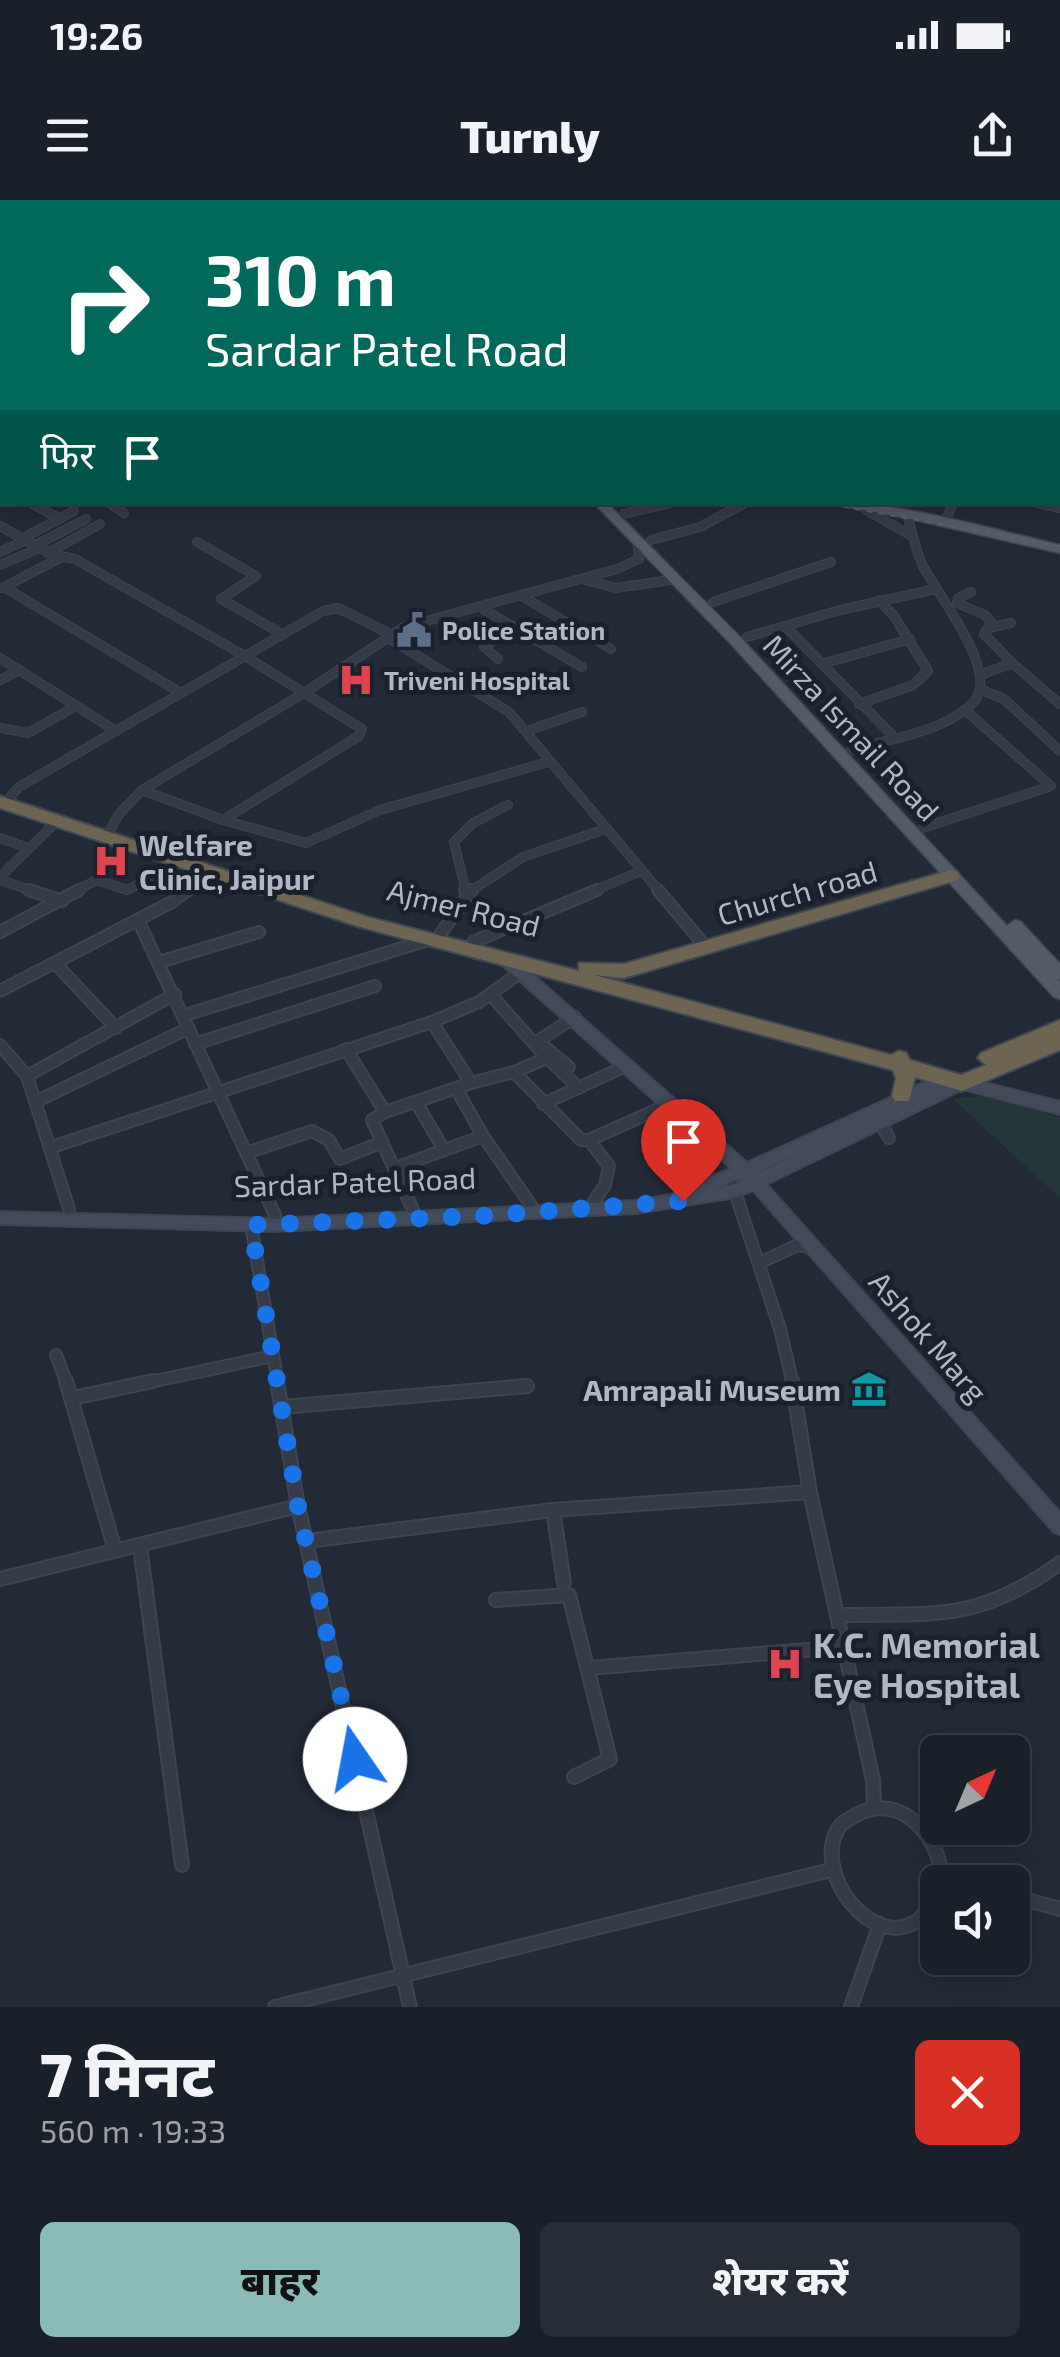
<!DOCTYPE html>
<html lang="hi">
<head>
<meta charset="utf-8">
<style>
  body { margin:0; font-family:"Exo 2","Noto Sans Devanagari",sans-serif; background:#272d36; color:#f1f3f6; height:100vh; display:flex; flex-direction:column; font-size:38px; white-space:nowrap }
  * { box-sizing:border-box; margin:0 }
  p { font-size:32px; color:#9fa3a8 }
  .icon { flex:none; width:55px; height:55px; fill:none; stroke:currentColor; stroke-width:2; stroke-linecap:round; stroke-linejoin:round }
  .map { position:relative; height:1807px; overflow:hidden }
  .side { display:flex; flex-direction:column; background:#1a202a; flex:1 }
  .side>* { flex:none }
  .top-card { position:absolute; left:0px; top:0px; width:1060px; height:305px; box-shadow:0 5px 25px #0003,0 0 0 2px #383e47; background:#00695c; color:#fff; overflow:hidden }
  .needle { width:65px; rotate:44deg }
  .buttons { position:absolute; left:920px; top:1535px; display:grid; gap:20px }
  .buttons a { display:grid; place-items:center; width:110px; height:110px; border-radius:15px; background:#1a202a; box-shadow:0 5px 25px #0003,0 0 0 2px #383e47; font-size:50px }
  .pin { position:absolute; display:grid; place-items:center; width:85px; height:85px; color:#fff; margin:-102px -42px; border-radius:50% 50% 50% 0; rotate:-45deg; box-shadow:0 0 10px #0007 }
  .pin .icon { rotate:45deg }
  .me { position:absolute; width:110px; margin:-55px; rotate:348deg; stroke-linejoin:round; filter:drop-shadow(0 0 8px #0008) }
  .turn { display:flex; align-items:center; gap:35px; height:210px; padding:0 40px; font-size:45px }
  .turn .icon { width:130px; height:130px; stroke-width:2.5 }
  .turn b { display:block; font-size:70px; line-height:85px }
  .then { display:flex; align-items:center; height:95px; padding:0 40px; background:#0003; gap:20px; font-size:38px }
  .round { display:grid; place-items:center; flex:none; width:105px; height:105px; border-radius:15px; background:#272d36 }
  .overview { display:flex; align-items:center; justify-content:space-between; height:170px; padding:0 40px }
  h1 { font-size:60px; font-weight:800; line-height:75px }
  .primary-button { display:flex; gap:20px; margin-top:auto; padding:20px 40px }
  .primary-button a { flex:1; height:115px; border-radius:15px; background:#8bbbb9; color:#111; font-size:40px; font-weight:800; line-height:115px; text-align:center }
  .primary-button a+a { background:#272d36; color:#f1f3f6 }
  .status { display:flex; justify-content:space-between; align-items:center; height:70px; padding:0 50px; background:#1a202a; direction:ltr }
  .status svg { height:28px; fill:currentColor }
  header { display:flex; justify-content:space-between; align-items:center; height:130px; padding:0 40px; background:#1a202a; font-size:45px; font-weight:800 }
  .map>svg:first-child { display:block }
  .green { fill:#233639 }
  .lines { fill:none; stroke-linecap:round; stroke-linejoin:round }
  .street-tunnel { stroke:#373f4d; stroke-width:6; stroke-dasharray:6 2.5; stroke-linecap:butt }
  .street-far3-casing { stroke:#3e4552; stroke-width:9 }
  .street-far2-casing { stroke:#3e4552; stroke-width:10 }
  .street-far1-casing { stroke:#3e4552; stroke-width:14 }
  .street-casing { stroke:#3e4552; stroke-width:16 }
  .secondary-casing { stroke:#3e4552; stroke-width:4 }
  .primary-casing { stroke:#3e4552; stroke-width:3 }
  .highway-casing { stroke:#404753; stroke-width:4 }
  .street-far3 { stroke:#353c48; stroke-width:6 }
  .street-far2 { stroke:#353c48; stroke-width:8 }
  .street-far1 { stroke:#353c48; stroke-width:10 }
  .street { stroke:#353c48; stroke-width:12 }
  .secondary { fill:#434b5b; fill-rule:evenodd }
  .primary { fill:#535b68; fill-rule:evenodd }
  .highway { fill:#6e6452; fill-rule:evenodd }
  .rail { stroke:#57606f; stroke-width:2.5; stroke-dasharray:6 6; stroke-linecap:butt }
  .route { stroke:#1a73e8; stroke-width:18; stroke-dasharray:0 32.4 }
  .labels { text-anchor:middle; dominant-baseline:central; stroke-width:10; stroke-linejoin:round; paint-order:stroke }
  .far-poi-label { font-size:25px; font-weight:bold; fill:#b0b7c5; stroke:#1a212d; text-anchor:start }
  .street-label { font-size:30px; fill:#b0b7c5; stroke:#1a212d }
  .poi-label { font-size:30px; font-weight:bold; fill:#b0b7c5; stroke:#1a212d; text-anchor:start }
  .near-poi-label { font-size:35px; font-weight:bold; fill:#b0b7c5; stroke:#1a212d; text-anchor:start }
</style>
</head>
<body>
<div class="status"><b>19:26</b><svg viewBox="0 0 49 12"><path d="M0 12V9h3v3zM5 12V6h3v6zM10 12V3h3v9zM15 12V0h3v12zM26 1h20v11H26zM47 4h2v5h-2z"/></svg></div>
<header><svg class="icon" aria-label="menu" viewBox="0 0 24 24"><path d="M4 6h16M4 12h16M4 18h16"/></svg>Turnly<svg class="icon" aria-label="share" viewBox="0 0 24 24"><path d="M12 15V3M7 8l5-5 5 5M5 13v7h14v-7"/></svg></header>
<div class="map">
<svg width="1060" height="1807" viewBox="0 0 1060 1807">
  <rect width="100%" height="100%" fill="#222a38"/>
  <path class="green" d="M977 896 1009 901 1060 918V998L953 899Z"/>
  <g class="lines">
    <path class="street-tunnel" d="M0 79 2 75"/>
    <defs>
      <g id="street-far3">
        <path d="M284 0 290 2"/>
        <path d="M209 1 221 0"/>
        <path d="M601 2 605 0"/>
        <path d="M1058 34 1060 22"/>
        <path d="M29 302 36 306"/>
        <path d="M108 302 113 306"/>
        <path d="M1033 302 1049 306"/>
        <path d="M660 306 675 302"/>
        <path d="M740 306 747 302"/>
        <path d="M952 306 953 302"/>
      </g>
      <g id="street-far2">
        <path d="M31 303 60 319"/>
        <path d="M110 303 124 313"/>
        <path d="M1038 303 1060 308"/>
        <path d="M866 310 912 336"/>
        <path d="M624 314 670 303"/>
        <path d="M945 322 953 303"/>
        <path d="M0 326 51 354 75 359 245 456 362 529 359 536 223 620"/>
        <path d="M23 338 74 311"/>
        <path d="M651 340 700 327 745 303"/>
        <path d="M197 342 256 376 221 399 282 434"/>
        <path d="M36 345 86 319"/>
        <path d="M0 352 26 340"/>
        <path d="M48 353 100 324"/>
        <path d="M0 365 40 348"/>
        <path d="M585 380 616 388 677 379"/>
        <path d="M4 387 181 493"/>
        <path d="M2 388 62 357"/>
        <path d="M971 392 958 398 957 403 985 415 994 426"/>
        <path d="M520 395 611 449"/>
        <path d="M713 402 831 362"/>
        <path d="M478 406 582 467"/>
        <path d="M1011 423 988 428 984 434 1012 463"/>
        <path d="M785 426 893 536"/>
        <path d="M747 437 840 410 936 389"/>
        <path d="M390 439 509 512 660 692"/>
        <path d="M0 458 116 531"/>
        <path d="M498 459 484 447 513 427"/>
        <path d="M822 464 910 439"/>
        <path d="M983 474 1012 463 1060 504"/>
        <path d="M0 480 19 470"/>
        <path d="M982 490 1004 499 1060 551"/>
        <path d="M859 504 913 485 928 471 894 416 879 400"/>
        <path d="M0 528 28 533 76 506"/>
        <path d="M527 531 582 512"/>
        <path d="M851 550C889 539 944 532 973 503 1002 473 938 396 923 366 915 350 912 331 907 314"/>
        <path d="M142 590 223 620 306 643 380 610 548 562"/>
        <path d="M10 597 19 587 323 411 338 408 392 435"/>
        <path d="M923 628 1051 586 965 510"/>
        <path d="M0 638 28 648"/>
        <path d="M106 638 119 614 142 590 304 493 404 427 617 369 639 359 637 340"/>
        <path d="M0 677 57 621"/>
        <path d="M0 680 36 692"/>
        <path d="M74 692 97 680 127 690 182 662"/>
        <path d="M185 692 211 672"/>
        <path d="M466 692 454 642 473 623 508 605"/>
        <path d="M469 692 523 657 605 629"/>
        <path d="M591 692 641 671"/>
      </g>
      <g id="street-far1">
        <path d="M29 690 62 701"/>
        <path d="M465 690 466 694"/>
        <path d="M658 690 706 747"/>
        <path d="M138 720 275 1015"/>
        <path d="M0 732 79 690"/>
        <path d="M441 733 472 690"/>
        <path d="M473 742 597 690"/>
        <path d="M159 762 259 732"/>
        <path d="M55 763 116 828"/>
        <path d="M0 791 172 702 188 690"/>
        <path d="M491 795 547 858"/>
        <path d="M185 815 428 740"/>
        <path d="M432 822 471 883 514 872 581 940H589L672 903"/>
        <path d="M195 844 375 786"/>
        <path d="M0 845 27 876 69 1009"/>
        <path d="M346 849 385 912 471 883"/>
        <path d="M569 867 538 841 575 817"/>
        <path d="M514 872 547 858 579 888"/>
        <path d="M27 876 175 794"/>
        <path d="M37 901 189 828"/>
        <path d="M416 902 444 950"/>
        <path d="M543 904 628 865"/>
        <path d="M385 912 372 920 413 1010"/>
        <path d="M880 922 889 938"/>
        <path d="M483 936 531 1005"/>
        <path d="M589 940 609 966 605 985 594 1001"/>
        <path d="M52 947 432 822 479 802 521 772"/>
        <path d="M246 953 312 931 329 940 340 959 382 942"/>
        <path d="M395 968 483 936 457 890"/>
        <path d="M733 986 780 1129 793 1184"/>
        <path d="M680 993 695 960 691 922"/>
        <path d="M251 1025 278 1184"/>
        <path d="M759 1063 798 1045 814 1048"/>
        <path d="M56 1155 67 1184"/>
        <path d="M141 1184 273 1156"/>
      </g>
      <g id="street">
        <path d="M66 1181 115 1350"/>
        <path d="M277 1181 298 1306 410 1807"/>
        <path d="M792 1181 810 1292 873 1580 874 1608"/>
        <path d="M73 1198 153 1181"/>
        <path d="M282 1207 527 1186"/>
        <path d="M553 1310 564 1383"/>
        <path d="M307 1341 553 1310 810 1292"/>
        <path d="M140 1346 182 1665"/>
        <path d="M0 1379 298 1306"/>
        <path d="M496 1400 569 1395 610 1559 574 1577"/>
        <path d="M837 1415C934 1413 977 1423 1060 1363"/>
        <path d="M589 1468 844 1447"/>
        <path d="M943 1676 966 1682"/>
        <path d="M1012 1696 1060 1709"/>
        <path d="M938 1698C931 1705 924 1715 917 1721 871 1751 812 1672 838 1629 842 1622 849 1619 856 1615 902 1590 942 1639 942 1682"/>
        <path d="M275 1807 831 1670"/>
        <path d="M851 1807 880 1724"/>
      </g>
      <g id="secondary">
        <path d="M949 0H964L966 2H949Z"/>
        <path d="M1058 11 1060 12V18L1058 17Z"/>
        <rect x="1058" y="120" width="2" height="6"/>
        <path d="M0 161 2 162V168L0 167Z"/>
        <path d="M0 267H2V275L0 276Z"/>
        <rect x="0" y="283" width="2" height="9"/>
        <path d="M504 753 509 754 747 963 945 873 950 875 951 882 962 877 1060 902V914L963 889 766 984 1060 1313V1334L1054 1332 753 990 736 997 635 1013 274 1031 0 1024V1012L274 1019 635 1001 687 992 685 989 687 985 732 969 499 762 497 758ZM866 922 757 974 756 973 762 970ZM742 978 744 980 733 985 712 989Z"/>
      </g>
      <g id="primary">
        <path d="M816 0H827L829 2H818Z"/>
        <path d="M593 302H606L740 437 1007 726 1015 720 1021 722 1060 764V780L1057 779 1060 782V799L1054 797 730 443Z"/>
        <path d="M821 302C902 302 982 327 1060 345V353L907 318Z"/>
      </g>
      <path id="highway" d="M0 596 367 717 579 771V763L624 764 951 670 957 672 960 676 957 680 624 778 594 775 891 855 899 851 906 853 910 860 961 875 986 865 978 858 981 853 1060 820V850L962 891 915 877 909 901H895L892 896 896 878 893 870 357 726 0 608Z"/>
    </defs>
    <use href="#street-far3" class="street-far3-casing"/>
    <use href="#street-far2" class="street-far2-casing"/>
    <use href="#street-far1" class="street-far1-casing"/>
    <use href="#street" class="street-casing"/>
    <use href="#secondary" class="secondary-casing"/>
    <use href="#primary" class="primary-casing"/>
    <use href="#highway" class="highway-casing"/>
    <use href="#street-far3" class="street-far3"/>
    <use href="#street-far2" class="street-far2"/>
    <use href="#street-far1" class="street-far1"/>
    <use href="#street" class="street"/>
    <use href="#secondary" class="secondary"/>
    <use href="#primary" class="primary"/>
    <use href="#highway" class="highway"/>
    <path class="rail" d="M819 302 1060 346"/>
  </g>
  <g class="lines">
    <path class="route" d="M355 1559 298 1306 251 1025 480 1016 683 1001"/>
  </g>
  <defs>
    <symbol id="civic-bare" viewBox="-9 -9 18 18"><path d="M-.6-6.5H3V-4.5H.6V-3L4-1V1h2V6H-6V1h2V-1L-.6-3ZM-1.2 2.5V6h2.4V2.5Z" fill="#5c6f8a" stroke="#1a212d" stroke-width="2.5" paint-order="stroke"/></symbol>
    <symbol id="hospital-bare" viewBox="-9 -9 18 18"><path d="M-5-5h3v3.5h4V-5h3V5h-3V1.5h-4V5h-3Z" fill="#e0444e" stroke="#1a212d" stroke-width="2.5" paint-order="stroke"/></symbol>
    <symbol id="museum-bare" viewBox="-9 -9 18 18"><path d="M0-6L6-3V-2H-6V-3ZM-5-1h2V3h-2ZM-1-1h2V3h-2ZM3-1h2V3H3ZM-6 4H6V6H-6Z" fill="#0f9aa8" stroke="#1a212d" stroke-width="2.5" paint-order="stroke"/></symbol>
  </defs>
  <g fill-rule="evenodd">
    <use href="#civic-bare" x="389" y="405" width="50" height="50"/>
    <use href="#hospital-bare" x="331" y="455" width="50" height="50"/>
    <use href="#hospital-bare" x="86" y="636" width="50" height="50"/>
    <use href="#museum-bare" x="844" y="1164" width="50" height="50"/>
    <use href="#hospital-bare" x="760" y="1439" width="50" height="50"/>
  </g>
  <g class="labels">
    <g class="far-poi-label">
      <text x="442" y="430">Police Station</text>
      <text x="384" y="480">Triveni Hospital</text>
    </g>
    <g class="street-label">
      <text transform="translate(852 527) rotate(47)">Mirza Ismail Road</text>
      <text transform="translate(797 692) rotate(-16)">Church road</text>
      <text transform="translate(464 707) rotate(14)">Ajmer Road</text>
      <text transform="translate(355 981) rotate(-2)">Sardar Patel Road</text>
      <text transform="translate(929 1136) rotate(49)">Ashok Marg</text>
    </g>
    <g class="poi-label">
      <text x="139" y="644">Welfare<tspan x="139" dy="34">Clinic, Jaipur</tspan></text>
      <text x="841" y="1189" text-anchor="end">Amrapali Museum</text>
    </g>
    <g class="near-poi-label">
      <text x="813" y="1444">K.C. Memorial<tspan x="813" dy="40">Eye Hospital</tspan></text>
    </g>
  </g>
</svg>
<div class="buttons">
<a><svg class="needle" viewBox="-14 -14 28 28"><path d="M0-13l5 13h-10z" fill="#e53935"/><path d="M0 13l5-13h-10z" fill="#9fa3a8"/></svg></a>
<a><svg class="icon" aria-label="sound" viewBox="0 0 24 24"><path d="M4 9h4l5-4v14l-5-4H4zM17 9q2 3 0 6"/></svg></a>
</div>
<div class="pin" style="left:683px;top:1001px;background:#d93025"><svg class="icon" aria-label="arrive" viewBox="0 0 24 24"><path d="M6 21V4h12l-3 4 3 4H6"/></svg></div>
<svg class="me" style="left:355px;top:1559px" viewBox="-20 -20 40 40"><circle r="19" fill="#fff"/><path d="M0-13L10 11 0 6-10 11z" fill="#1a73e8"/></svg>
<div class="top-card">
<div class="turn"><svg class="icon" aria-label="right" viewBox="0 0 24 24"><path d="M7 20v-9h11M14 6l5 5-5 5"/></svg><div><b>310 m</b>Sardar Patel Road</div></div>
<div class="then">फिर<svg class="icon" aria-label="arrive" viewBox="0 0 24 24"><path d="M6 21V4h12l-3 4 3 4H6"/></svg></div>
</div>
</div>
<section class="side">
<div class="overview"><div><h1>7 मिनट</h1><p>560 m · 19:33</p></div><a class="round" style="background:#d93025;color:#fff"><svg class="icon" aria-label="close" viewBox="0 0 24 24"><path d="M6 6l12 12M18 6L6 18"/></svg></a></div>
<div class="primary-button"><a>बाहर</a><a>शेयर करें</a></div>
</section>
</body>
</html>
